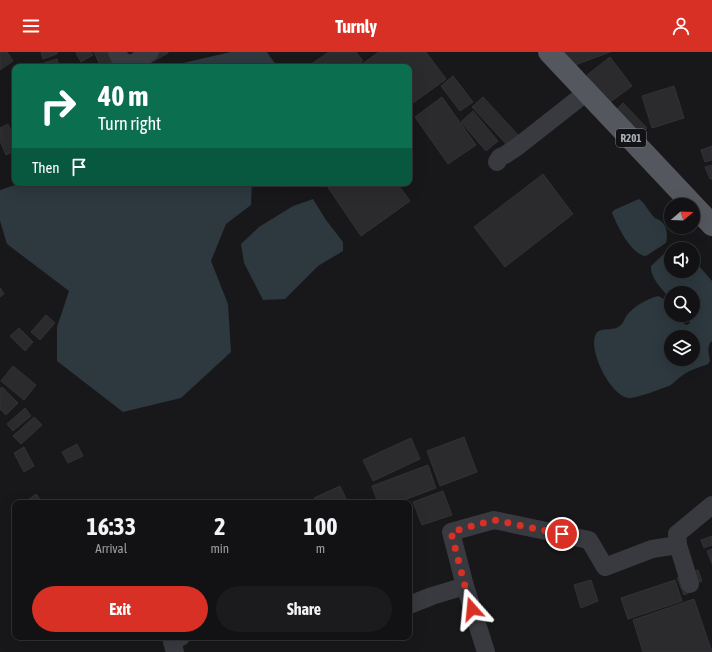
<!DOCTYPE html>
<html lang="en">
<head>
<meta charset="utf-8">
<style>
  body { margin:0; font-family:"Asap Condensed",sans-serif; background:#1b1b1d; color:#f1f3f6; height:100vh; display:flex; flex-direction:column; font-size:15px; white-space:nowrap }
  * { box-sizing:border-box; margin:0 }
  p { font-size:13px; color:#9c9ea0 }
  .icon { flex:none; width:22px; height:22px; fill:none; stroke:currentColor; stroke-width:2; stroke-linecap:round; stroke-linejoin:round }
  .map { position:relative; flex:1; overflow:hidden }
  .drawer { position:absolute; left:12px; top:448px; width:400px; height:140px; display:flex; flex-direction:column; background:#121214; border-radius:8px; box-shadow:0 4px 16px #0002,0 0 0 1px #313234 }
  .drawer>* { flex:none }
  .hud { position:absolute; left:12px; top:12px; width:400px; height:122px; border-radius:8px; box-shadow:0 4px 16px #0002,0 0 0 1px #313234; background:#0b6e4f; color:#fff; overflow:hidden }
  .needle { width:26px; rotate:71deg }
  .buttons { position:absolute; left:664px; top:146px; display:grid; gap:8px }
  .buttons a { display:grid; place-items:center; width:36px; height:36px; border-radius:50%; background:#121214; box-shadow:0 4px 16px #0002,0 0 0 1px #313234; font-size:20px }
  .pin { position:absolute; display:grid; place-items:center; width:34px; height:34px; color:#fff; margin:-17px; border:2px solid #fff; border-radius:50%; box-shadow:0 1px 4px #0007 }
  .me { position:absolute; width:44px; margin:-22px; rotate:342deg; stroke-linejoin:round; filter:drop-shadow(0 0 3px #0008) }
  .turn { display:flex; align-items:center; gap:14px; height:84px; padding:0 20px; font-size:18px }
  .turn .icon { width:52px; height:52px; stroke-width:2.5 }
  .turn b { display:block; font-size:28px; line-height:34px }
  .then { display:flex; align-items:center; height:38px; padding:0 20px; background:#0003; gap:8px; font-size:15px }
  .eta { display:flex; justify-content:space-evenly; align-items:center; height:68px; text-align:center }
  .eta b { font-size:24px; font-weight:700; line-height:28px }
  .button { display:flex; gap:8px; margin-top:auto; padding:8px 20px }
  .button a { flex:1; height:46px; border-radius:24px; background:#d93025; color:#fff; font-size:16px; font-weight:700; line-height:46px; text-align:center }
  .button a+a { background:#1b1b1d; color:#f1f3f6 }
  header { display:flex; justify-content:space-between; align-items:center; height:52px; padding:0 20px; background:#d93025; color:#fff; font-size:18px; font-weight:700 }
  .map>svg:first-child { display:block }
  .water { fill:#2d383f; fill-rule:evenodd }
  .building { fill:#2b2b2e; stroke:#323236 }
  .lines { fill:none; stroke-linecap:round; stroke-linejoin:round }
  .minor { stroke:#393a40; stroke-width:18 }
  .major { stroke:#55575f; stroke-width:22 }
  .route { stroke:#d93025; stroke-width:7; stroke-dasharray:0 12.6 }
  .labels { text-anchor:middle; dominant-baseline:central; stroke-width:4; stroke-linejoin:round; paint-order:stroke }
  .shield { fill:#131315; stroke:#7d8189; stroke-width:1 }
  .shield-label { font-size:11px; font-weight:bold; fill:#aab0bb }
</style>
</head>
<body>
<header><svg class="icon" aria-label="menu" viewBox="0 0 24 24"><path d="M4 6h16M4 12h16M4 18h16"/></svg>Turnly<svg class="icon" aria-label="person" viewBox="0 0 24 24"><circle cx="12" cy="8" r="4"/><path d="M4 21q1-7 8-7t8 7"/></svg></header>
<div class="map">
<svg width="712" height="600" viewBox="0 0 712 600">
  <rect width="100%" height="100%" fill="#18181a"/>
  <g class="water">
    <path d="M231 0H267L276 13 275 15H173L174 13Z"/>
    <path d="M21 131H110L115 133 116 131H252L251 153 226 172 211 209 228 252 231 300 181 346 123 360 57 309V275L69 239 7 192 0 169V138Z"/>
    <path d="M313 147 326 168 343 190V199L318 214 285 247 263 248 244 211 241 192 259 175 293 154Z"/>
    <path d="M639 147C646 152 648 159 654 165 656 167 659 167 662 170 667 174 668 184 666 191L646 204C631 203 617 173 612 161L614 158Z"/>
    <path d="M671 197V219H693V207L712 229V289C706 294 709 302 710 309L708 312C700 315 690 318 683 323 678 326 675 330 671 333 664 336 637 346 630 346 611 346 587 297 596 282 600 275 612 279 618 275 623 273 624 267 627 263 634 254 647 247 658 244L664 247 671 255V263H676L684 272 687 273 690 271 689 268 683 263H693V241H671V247C663 239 650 226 651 214L666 200ZM671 285H693V307H671Z"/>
  </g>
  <g class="building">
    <path d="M0 0H7L13 9 0 18Z"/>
    <path d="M41 0H57V2L43 7Z"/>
    <path d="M78 0H91L93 3 81 10 76 1Z"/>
    <path d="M94 0H108L112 10 101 15Z"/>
    <path d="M139 0H168V1L145 14Z"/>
    <path d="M329 0H356L363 9 354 15H307Z"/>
    <path d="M379 0H426L446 27 409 54V15H358Z"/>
    <path d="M560 0H610L567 16Z"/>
    <path d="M610 5 632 34 609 51 587 23Z"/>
    <path d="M57 7 59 14 45 15 44 11Z"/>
    <path d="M453 24 473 50 460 59 441 34Z"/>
    <path d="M674 34 684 66 652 76 642 44Z"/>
    <path d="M442 45 476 93 448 112 415 65Z"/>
    <path d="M483 45 519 84 508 94 472 55Z"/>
    <path d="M623 51 647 76 640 83 616 58Z"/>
    <path d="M473 59 498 89 486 99 461 70Z"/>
    <path d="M8 72 15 89V99L6 103 0 89V76Z"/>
    <path d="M712 94V108L705 110 701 98Z"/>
    <path d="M712 113V127H710L705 115Z"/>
    <path d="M543 122 573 162 505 215 474 175Z"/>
    <path d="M282 131H292L285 135Z"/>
    <path d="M325 131H397L410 149 361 184Z"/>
    <path d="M0 236 4 242 0 245Z"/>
    <path d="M46 263 55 271 40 288 31 280Z"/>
    <path d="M19 276 33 290 25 299 10 284Z"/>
    <path d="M13 314 36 333 24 348 1 329Z"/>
    <path d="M2 335 18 351 6 363 0 357V337Z"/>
    <path d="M25 356 31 364 13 379 7 372Z"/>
    <path d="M34 365 42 373 21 392 13 384Z"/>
    <path d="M464 385 477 420 440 434 427 399Z"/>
    <path d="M411 386 420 407 373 429 363 408Z"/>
    <path d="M77 392 83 404 68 411 62 400Z"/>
    <path d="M24 395 34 414 24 420 14 401Z"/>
    <path d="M428 413 436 436 396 451H378L372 434Z"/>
    <path d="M340 434 348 451H316L314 446Z"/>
    <path d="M443 439 452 463 422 473 413 450Z"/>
    <path d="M36 442 43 451H24Z"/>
    <path d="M712 484V493L704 496 701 488Z"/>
    <path d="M712 497V512L707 499Z"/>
    <path d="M698 518 702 529 693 532 689 521Z"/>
    <path d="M685 523 692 539 684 543 677 526Z"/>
    <path d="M591 528 598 549 581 556 574 533Z"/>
    <path d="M675 528 682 549 628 567 621 546Z"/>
    <path d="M694 547 712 600H643L633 568Z"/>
  </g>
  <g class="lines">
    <g class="minor">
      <path d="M117 0 121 8 131 13 150 0"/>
      <path d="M497 110 500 105 505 103 517 95 587 40"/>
      <path d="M690 532 678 493 677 482 712 453"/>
      <path d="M409 553 432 544 465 534"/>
      <path d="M175 600 172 590 181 585"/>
      <path d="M486 600 465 534 451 480 494 468 589 488 605 515 652 497 678 493"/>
    </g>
    <path class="major" d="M549 0 712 173"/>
  </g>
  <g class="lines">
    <path class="route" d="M472 557 465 534 451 480 494 468 562 482"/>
  </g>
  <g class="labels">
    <rect class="shield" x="616" y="77" width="30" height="18" rx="3"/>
    <g class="shield-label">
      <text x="631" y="86">R201</text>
    </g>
  </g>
</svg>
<div class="buttons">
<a><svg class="needle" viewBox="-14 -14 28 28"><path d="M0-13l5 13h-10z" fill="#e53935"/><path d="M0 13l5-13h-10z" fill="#9c9ea0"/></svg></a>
<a><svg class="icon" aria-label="sound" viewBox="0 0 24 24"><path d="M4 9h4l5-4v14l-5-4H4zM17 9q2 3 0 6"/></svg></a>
<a><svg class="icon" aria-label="search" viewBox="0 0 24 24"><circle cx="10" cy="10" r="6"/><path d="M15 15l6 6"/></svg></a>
<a><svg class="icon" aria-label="layers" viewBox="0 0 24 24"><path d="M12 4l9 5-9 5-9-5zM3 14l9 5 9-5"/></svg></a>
</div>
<div class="pin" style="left:562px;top:482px;background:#d93025"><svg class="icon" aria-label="arrive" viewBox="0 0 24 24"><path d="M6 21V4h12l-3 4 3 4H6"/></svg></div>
<svg class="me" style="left:472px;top:557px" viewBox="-20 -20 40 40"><path d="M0-17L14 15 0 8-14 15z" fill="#d93025" stroke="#fff" stroke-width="4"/></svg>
<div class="hud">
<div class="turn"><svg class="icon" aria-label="right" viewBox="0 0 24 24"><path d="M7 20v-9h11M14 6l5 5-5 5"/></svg><div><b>40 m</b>Turn right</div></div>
<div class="then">Then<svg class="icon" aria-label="arrive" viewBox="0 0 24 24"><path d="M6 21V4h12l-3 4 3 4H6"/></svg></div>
</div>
<section class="drawer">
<div class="eta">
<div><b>16:33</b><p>Arrival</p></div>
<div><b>2</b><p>min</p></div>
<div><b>100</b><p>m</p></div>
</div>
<div class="button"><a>Exit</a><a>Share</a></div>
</section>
</div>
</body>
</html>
